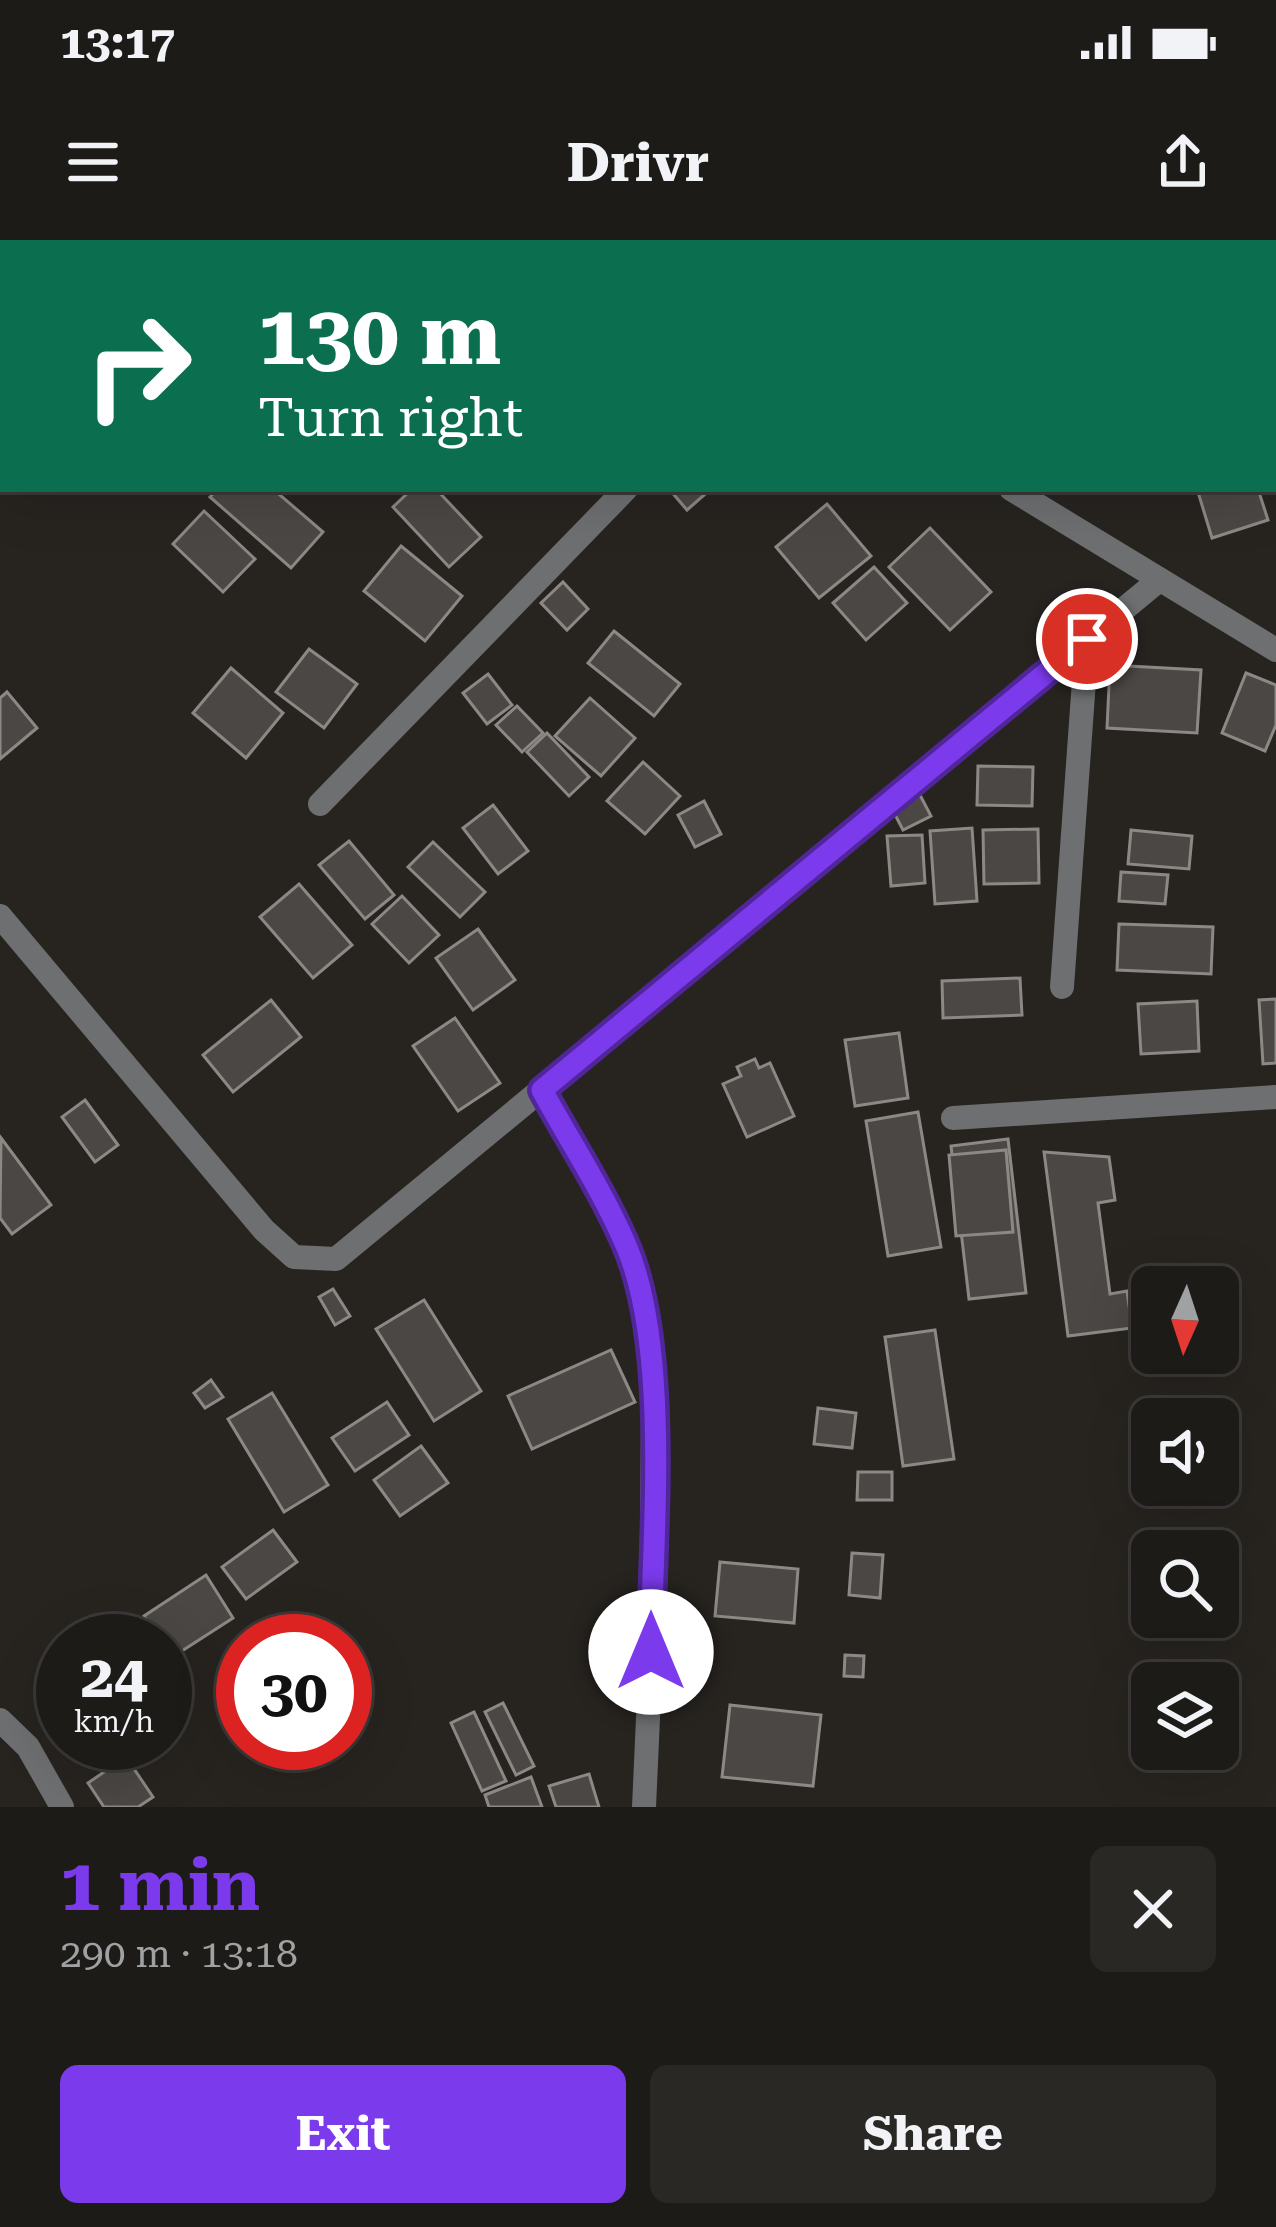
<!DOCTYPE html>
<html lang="en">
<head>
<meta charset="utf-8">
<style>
  body { margin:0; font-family:"Roboto Serif",serif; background:#2a2825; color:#f1f3f6; height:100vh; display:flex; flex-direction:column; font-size:45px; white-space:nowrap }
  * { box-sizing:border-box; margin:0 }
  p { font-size:39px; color:#a0a1a2 }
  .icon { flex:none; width:66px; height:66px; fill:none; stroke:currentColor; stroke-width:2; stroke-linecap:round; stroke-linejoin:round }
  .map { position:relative; height:1567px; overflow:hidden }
  .sheet { display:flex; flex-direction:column; background:#1d1b18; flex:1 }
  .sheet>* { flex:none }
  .guide { position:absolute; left:0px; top:0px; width:1278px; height:252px; box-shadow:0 12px 48px #0002,0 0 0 3px #3b3937; background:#0b6e4f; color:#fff; overflow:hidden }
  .needle { width:78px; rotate:183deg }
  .controls { position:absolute; left:1131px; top:1026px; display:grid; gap:24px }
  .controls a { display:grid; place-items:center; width:108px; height:108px; border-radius:18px; background:#1d1b18; box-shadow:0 12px 48px #0002,0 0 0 3px #3b3937; font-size:60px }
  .speed { position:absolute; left:36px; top:1374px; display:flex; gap:24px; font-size:60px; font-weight:700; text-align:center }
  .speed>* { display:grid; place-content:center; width:156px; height:156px; border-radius:50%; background:#1d1b18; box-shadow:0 12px 48px #0002,0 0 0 3px #3b3937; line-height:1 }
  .speed small { font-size:30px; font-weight:400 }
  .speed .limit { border:18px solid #d22; background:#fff; color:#111 }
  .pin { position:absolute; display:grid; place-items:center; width:102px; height:102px; color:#fff; margin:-51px; border:6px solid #fff; border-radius:50%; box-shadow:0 3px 12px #0007 }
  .me { position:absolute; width:132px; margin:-66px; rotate:0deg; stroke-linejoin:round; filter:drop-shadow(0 0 9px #0008) }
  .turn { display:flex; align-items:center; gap:42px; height:252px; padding:0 60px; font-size:54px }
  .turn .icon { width:156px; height:156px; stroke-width:2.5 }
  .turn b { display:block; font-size:84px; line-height:102px }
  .round { display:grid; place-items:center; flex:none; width:126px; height:126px; border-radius:18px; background:#2a2825 }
  .headline { display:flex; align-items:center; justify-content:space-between; height:204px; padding:0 60px }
  h1 { font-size:72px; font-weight:700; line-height:90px; color:#7c3aed }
  .action { display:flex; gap:24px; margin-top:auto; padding:24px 60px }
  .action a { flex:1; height:138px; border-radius:18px; background:#7c3aed; color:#fff; font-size:48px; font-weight:700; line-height:138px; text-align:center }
  .action a+a { background:#2a2825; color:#f1f3f6 }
  .status { display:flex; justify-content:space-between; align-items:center; height:84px; padding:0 60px; background:#1d1b18; direction:ltr }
  .status svg { height:33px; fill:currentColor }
  header { display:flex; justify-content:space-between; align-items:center; height:156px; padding:0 60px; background:#1d1b18; font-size:54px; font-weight:700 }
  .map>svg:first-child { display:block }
  .building { fill:#4b4744; stroke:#8d8885; stroke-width:3 }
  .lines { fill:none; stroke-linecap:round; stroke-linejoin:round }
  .street { stroke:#6d6f70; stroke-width:24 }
  .route-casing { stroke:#51269a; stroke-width:30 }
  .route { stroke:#7c3aed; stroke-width:21 }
</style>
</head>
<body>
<div class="status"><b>13:17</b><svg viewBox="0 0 49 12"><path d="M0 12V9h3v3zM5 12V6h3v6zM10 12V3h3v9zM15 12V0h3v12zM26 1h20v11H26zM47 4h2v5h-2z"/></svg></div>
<header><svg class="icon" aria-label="menu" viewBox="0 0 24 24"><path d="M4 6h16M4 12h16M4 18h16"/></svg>Drivr<svg class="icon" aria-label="share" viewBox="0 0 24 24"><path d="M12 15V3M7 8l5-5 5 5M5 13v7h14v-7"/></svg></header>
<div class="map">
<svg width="1276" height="1567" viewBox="0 0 1276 1567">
  <rect width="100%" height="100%" fill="#272420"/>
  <g class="building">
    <path d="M10 0H92L96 3H13Z"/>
    <path d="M217 249H273L323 292 291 328 210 257Z"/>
    <path d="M412 249H436L481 297 449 327 393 267Z"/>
    <path d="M669 249H711L687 270Z"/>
    <path d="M1209 249H1258L1268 280 1212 298 1198 252Z"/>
    <path d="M827 264 871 316 819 358 776 307Z"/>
    <path d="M204 271 255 319 223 352 173 304Z"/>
    <path d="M930 288 991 352 950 390 889 327Z"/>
    <path d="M401 306 462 356 425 401 364 351Z"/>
    <path d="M874 327 907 363 866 400 833 363Z"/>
    <path d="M563 342 588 369 567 390 541 363Z"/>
    <path d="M614 391 680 444 654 476 588 423Z"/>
    <path d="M309 409 357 444 324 488 276 452Z"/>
    <path d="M1110 425 1201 430 1197 493 1107 488Z"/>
    <path d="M231 428 283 473 246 518 193 473Z"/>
    <path d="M1246 433 1276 445V485L1265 511 1222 493Z"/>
    <path d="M488 434 512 465 487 484 463 453Z"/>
    <path d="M7 452 37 488 0 519V458Z"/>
    <path d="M590 458 635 498 601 536 555 496Z"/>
    <path d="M517 466 543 493 522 512 496 485Z"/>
    <path d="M547 493 589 537 569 556 527 512Z"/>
    <path d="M643 522 680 556 645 594 607 561Z"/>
    <path d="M978 526 1033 527 1032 566 977 565Z"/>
    <path d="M920 555 931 576 903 590 892 569Z"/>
    <path d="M704 561 721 594 695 607 678 575Z"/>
    <path d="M493 565 528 611 498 634 463 588Z"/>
    <path d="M972 588 977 661 935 664 930 591Z"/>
    <path d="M1038 589 1039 643 984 644 983 590Z"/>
    <path d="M1131 590 1192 596 1189 629 1128 624Z"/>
    <path d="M922 595 925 643 891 646 887 596Z"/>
    <path d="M349 601 394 655 365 679 319 625Z"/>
    <path d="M433 602 485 652 460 677 408 627Z"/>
    <path d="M1121 632 1168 635 1165 664 1119 661Z"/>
    <path d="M299 644 352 705 313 738 260 677Z"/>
    <path d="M402 656 439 695 409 723 372 684Z"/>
    <path d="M1119 684 1213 687 1211 734 1117 730Z"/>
    <path d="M478 689 515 740 473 770 436 718Z"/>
    <path d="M1020 738 1022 775 943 778 942 741Z"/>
    <path d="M1276 759V823L1263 824 1259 760Z"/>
    <path d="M271 760 301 797 233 852 203 815Z"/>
    <path d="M1197 761 1199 811 1141 814 1138 764Z"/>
    <path d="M455 778 500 843 458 871 413 806Z"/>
    <path d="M899 793 908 858 855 866 845 800Z"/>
    <path d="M755 819 759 828 770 823 794 876 747 897 723 844 741 836 737 827Z"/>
    <path d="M85 860 118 905 95 922 62 877Z"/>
    <path d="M918 872 941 1007 888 1016 866 881Z"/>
    <path d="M1 898 51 965 12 994 0 978Z"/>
    <path d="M1008 899 1026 1053 969 1059 951 906Z"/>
    <path d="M1006 910 1013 992 956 996 949 915Z"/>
    <path d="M1044 912 1109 917 1115 960 1098 963 1110 1054 1127 1051 1132 1088 1068 1096Z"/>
    <path d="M333 1049 350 1076 335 1085 319 1057Z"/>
    <path d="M424 1060 481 1151 434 1181 376 1089Z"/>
    <path d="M935 1090 954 1219 903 1226 885 1097Z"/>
    <path d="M611 1110 635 1162 532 1209 508 1156Z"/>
    <path d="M211 1140 223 1157 205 1168 194 1153Z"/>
    <path d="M272 1153 328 1245 284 1272 228 1179Z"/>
    <path d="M387 1162 409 1195 355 1231 332 1198Z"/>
    <path d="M818 1168 856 1173 852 1208 814 1204Z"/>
    <path d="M421 1206 448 1243 400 1276 374 1240Z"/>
    <path d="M858 1232H892V1260H857Z"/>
    <path d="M273 1290 297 1322 246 1359 222 1327Z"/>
    <path d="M852 1313 883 1315 880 1358 849 1355Z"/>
    <path d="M720 1322 798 1329 794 1383 715 1376Z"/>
    <path d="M206 1335 233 1378 171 1418 165 1401H160L144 1376Z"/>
    <path d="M845 1415 864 1416 863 1437 844 1436Z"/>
    <path d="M503 1463 534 1526 516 1535 485 1472Z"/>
    <path d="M730 1465 821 1475 813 1546 722 1537Z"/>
    <path d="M474 1472 506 1541 482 1551 451 1483Z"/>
    <path d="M126 1517 153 1557 138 1567H104L88 1543Z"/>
    <path d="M589 1534 599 1567H556L549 1546Z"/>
    <path d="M531 1537 542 1567H489L485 1555Z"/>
  </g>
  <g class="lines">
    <g class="street">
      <path d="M576 0 581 3"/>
      <path d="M801 3 802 0"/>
      <path d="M1011 249 1276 410"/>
      <path d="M320 564 626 249"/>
      <path d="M0 676 264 990 294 1017 336 1019 1158 341"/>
      <path d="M1062 747 1087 399"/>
      <path d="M542 850 626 1005 648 1087 653 1165 651 1412 644 1567"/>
      <path d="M953 878 1276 857"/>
      <path d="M0 1480 28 1507 62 1567"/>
    </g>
  </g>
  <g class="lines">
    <defs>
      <path id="route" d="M651 1412C652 1297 671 1107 625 1003 602 950 569 900 542 850L1087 399"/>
    </defs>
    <use href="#route" class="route-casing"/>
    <use href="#route" class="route"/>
  </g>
</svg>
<div class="controls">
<a><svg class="needle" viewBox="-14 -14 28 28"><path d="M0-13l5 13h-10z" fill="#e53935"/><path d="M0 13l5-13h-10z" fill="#a0a1a2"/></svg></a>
<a><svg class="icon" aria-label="sound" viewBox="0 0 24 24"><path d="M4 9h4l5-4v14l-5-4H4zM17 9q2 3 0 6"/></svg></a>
<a><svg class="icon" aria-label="search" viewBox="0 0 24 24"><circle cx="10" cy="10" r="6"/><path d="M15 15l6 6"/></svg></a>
<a><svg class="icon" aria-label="layers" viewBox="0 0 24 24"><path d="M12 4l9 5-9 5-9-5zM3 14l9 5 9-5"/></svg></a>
</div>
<div class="speed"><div>24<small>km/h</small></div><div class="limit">30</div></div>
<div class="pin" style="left:1087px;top:399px;background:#d93025"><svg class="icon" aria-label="arrive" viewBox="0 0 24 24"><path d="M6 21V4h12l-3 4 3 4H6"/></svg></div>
<svg class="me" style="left:651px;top:1412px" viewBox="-20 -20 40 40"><circle r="19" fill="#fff"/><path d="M0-13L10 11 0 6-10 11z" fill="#7c3aed"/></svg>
<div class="guide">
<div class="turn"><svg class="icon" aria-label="right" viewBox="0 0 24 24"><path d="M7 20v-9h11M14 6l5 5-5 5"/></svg><div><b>130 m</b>Turn right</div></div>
</div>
</div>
<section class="sheet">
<div class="headline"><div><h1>1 min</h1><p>290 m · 13:18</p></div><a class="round"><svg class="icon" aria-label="close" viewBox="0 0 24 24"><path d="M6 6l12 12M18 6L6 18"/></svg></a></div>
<div class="action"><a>Exit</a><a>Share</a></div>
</section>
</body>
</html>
